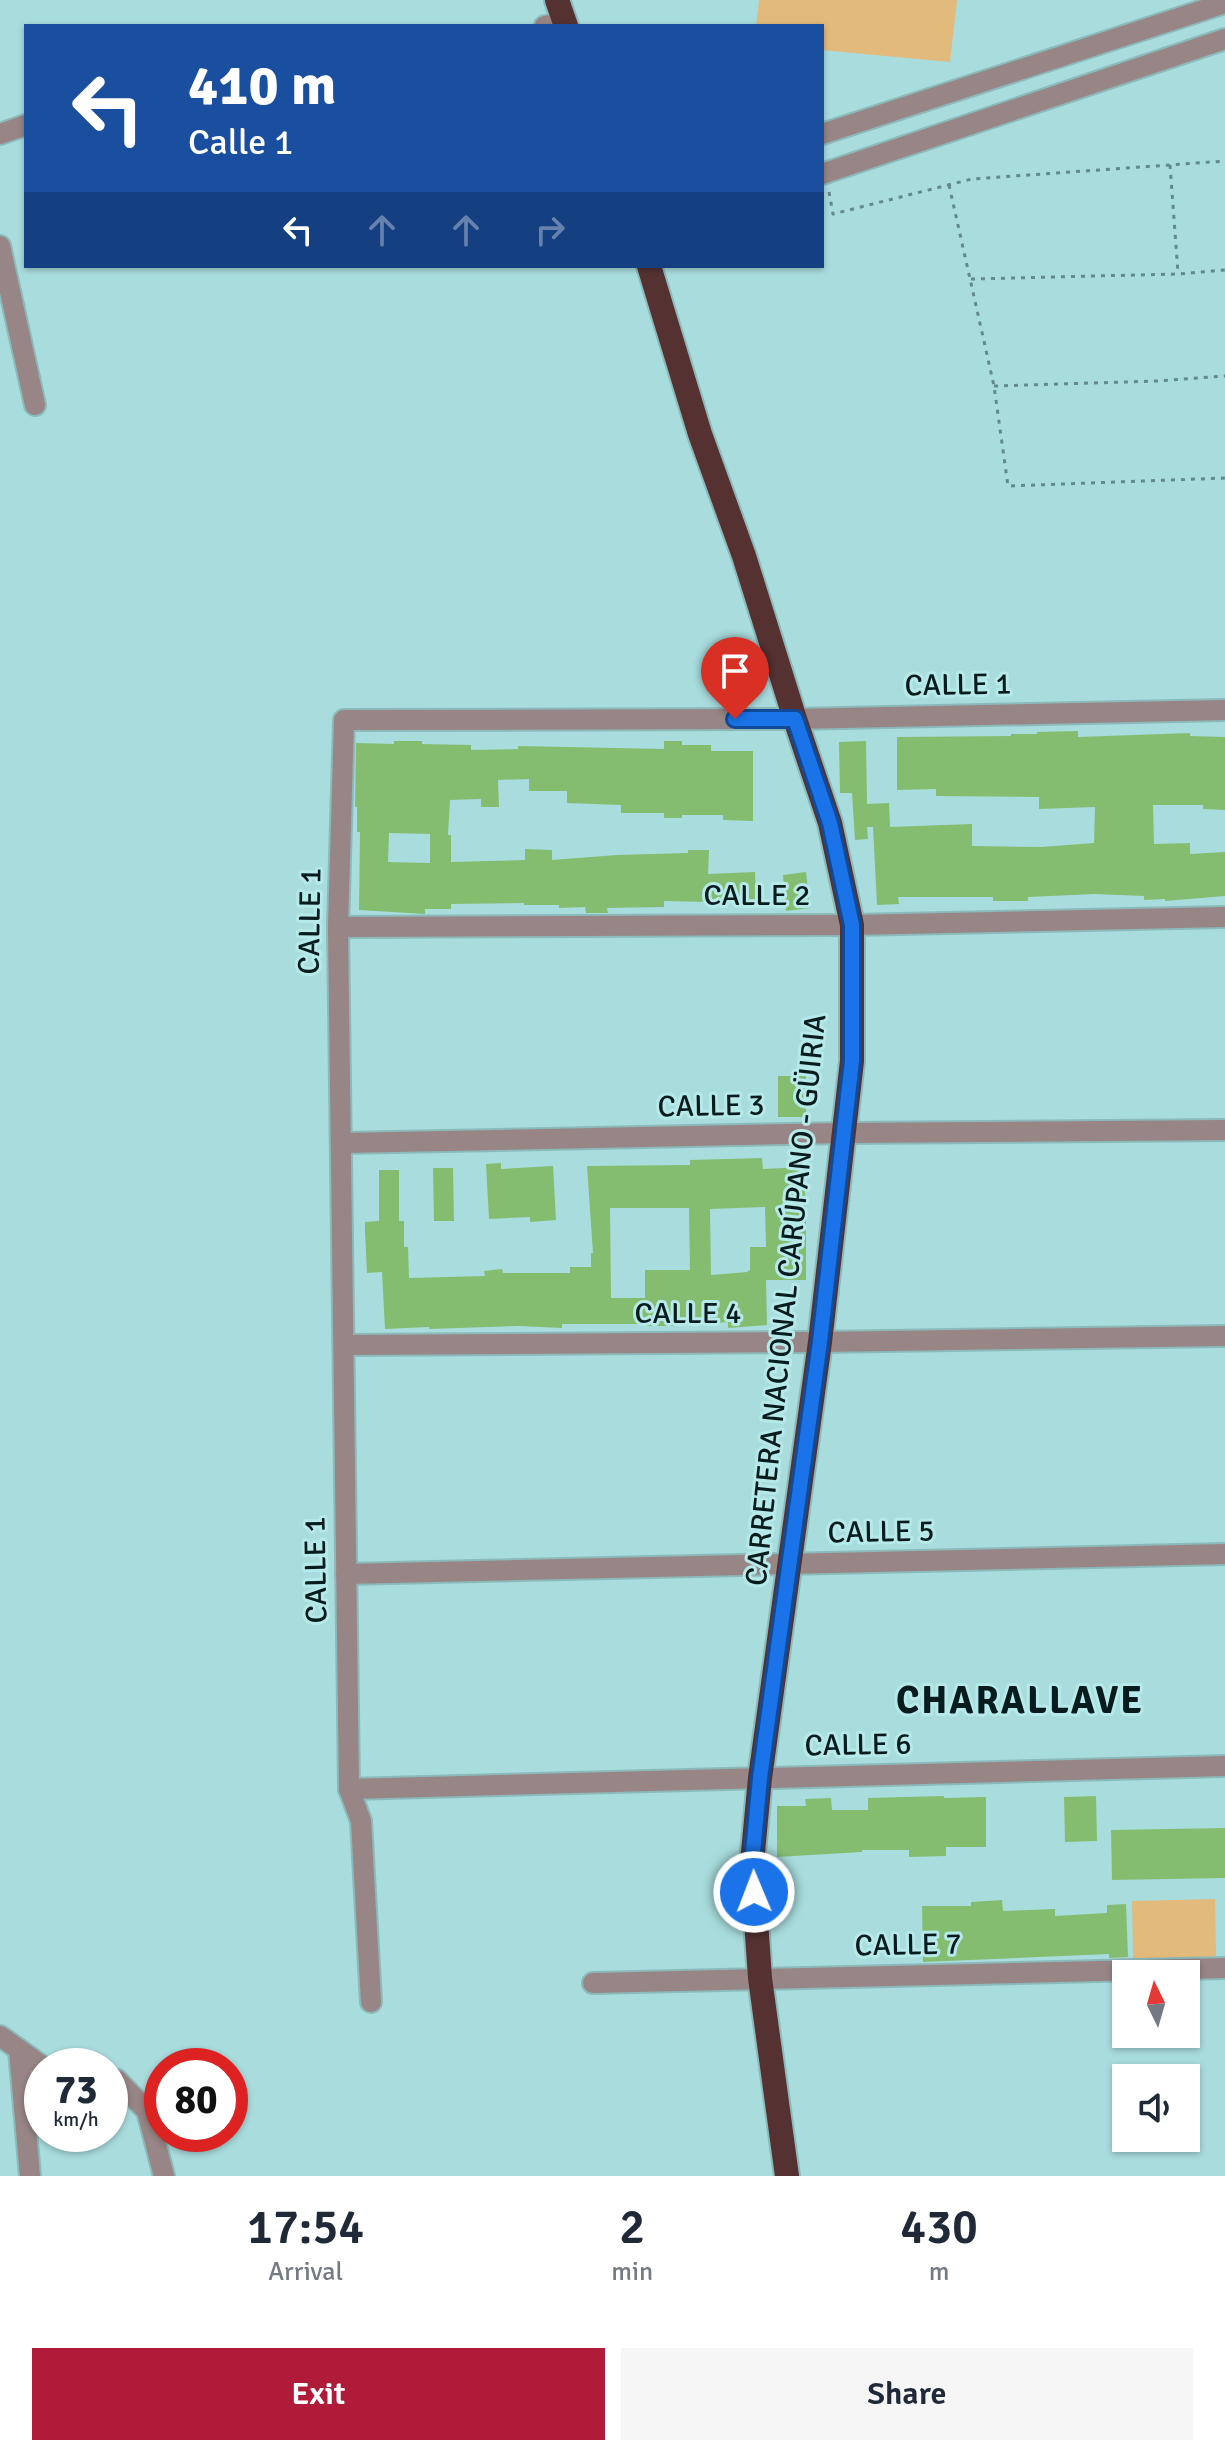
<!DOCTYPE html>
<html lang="en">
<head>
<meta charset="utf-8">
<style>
  body { margin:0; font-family:Signika,sans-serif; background:#f6f6f7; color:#1f2937; height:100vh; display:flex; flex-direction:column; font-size:30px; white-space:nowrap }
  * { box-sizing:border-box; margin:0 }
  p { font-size:26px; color:#747a83 }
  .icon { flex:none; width:44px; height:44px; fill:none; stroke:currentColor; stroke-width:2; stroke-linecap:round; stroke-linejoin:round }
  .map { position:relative; height:2176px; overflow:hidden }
  .drawer { display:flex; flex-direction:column; background:#fff; flex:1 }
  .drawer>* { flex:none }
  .top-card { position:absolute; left:24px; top:24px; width:800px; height:244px; border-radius:0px; box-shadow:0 2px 6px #0004; background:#1a4fa0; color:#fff; overflow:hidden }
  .needle { width:52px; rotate:355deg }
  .controls { position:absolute; left:1112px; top:1960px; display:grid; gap:16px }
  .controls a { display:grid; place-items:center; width:88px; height:88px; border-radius:0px; background:#fff; box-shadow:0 2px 6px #0004; font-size:40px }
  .speed { position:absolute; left:24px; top:2048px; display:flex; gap:16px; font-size:40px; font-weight:700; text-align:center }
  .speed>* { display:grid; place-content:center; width:104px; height:104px; border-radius:50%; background:#fff; box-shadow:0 2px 6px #0004; line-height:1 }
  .speed small { font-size:20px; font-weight:400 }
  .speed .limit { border:12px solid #d22; background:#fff; color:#111 }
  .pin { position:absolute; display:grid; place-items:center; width:68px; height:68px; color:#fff; margin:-82px -34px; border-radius:50% 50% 50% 0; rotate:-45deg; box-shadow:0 0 8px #0007 }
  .pin .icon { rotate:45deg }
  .me { position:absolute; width:88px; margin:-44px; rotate:359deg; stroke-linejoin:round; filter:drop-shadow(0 0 6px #0008) }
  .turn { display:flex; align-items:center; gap:28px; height:168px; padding:0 32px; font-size:36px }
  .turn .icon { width:104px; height:104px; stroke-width:2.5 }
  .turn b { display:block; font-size:56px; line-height:68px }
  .lanes { display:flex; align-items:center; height:76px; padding:0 32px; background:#0003; justify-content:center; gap:40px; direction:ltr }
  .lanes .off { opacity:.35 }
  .eta { display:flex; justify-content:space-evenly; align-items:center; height:136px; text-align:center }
  .eta b { font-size:48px; font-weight:600; line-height:56px }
  .cta { display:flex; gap:16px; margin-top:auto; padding:16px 32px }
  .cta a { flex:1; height:92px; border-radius:0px; background:#af1b38; color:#fff; font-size:32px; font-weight:600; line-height:92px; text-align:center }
  .cta a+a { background:#f6f6f7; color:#1f2937 }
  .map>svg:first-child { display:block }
  .green { fill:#e2ba7b }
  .building { fill:#85bd70; fill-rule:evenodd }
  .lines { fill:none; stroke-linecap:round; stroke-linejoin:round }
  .street-casing { stroke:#8cb9ba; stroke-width:24 }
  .highway-casing { stroke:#8cb9ba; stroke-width:28 }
  .path { stroke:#63898a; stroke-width:3; stroke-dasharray:4 6; stroke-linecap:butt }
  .street { stroke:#988585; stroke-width:20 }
  .highway { stroke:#553132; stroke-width:24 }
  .route-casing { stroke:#114b97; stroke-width:20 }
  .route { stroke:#1a73e8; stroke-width:14 }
  .labels { text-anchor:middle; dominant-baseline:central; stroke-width:6; stroke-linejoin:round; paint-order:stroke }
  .street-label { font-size:30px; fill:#081c1d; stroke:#b6e9ea }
  .district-label { font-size:38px; font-weight:bold; letter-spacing:2px; fill:#081c1d; stroke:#b6e9ea }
</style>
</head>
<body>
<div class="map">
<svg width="1225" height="2176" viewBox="0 0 1225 2176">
  <rect width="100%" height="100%" fill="#a9dcdd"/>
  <g class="green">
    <path d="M759 0H957L950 62 822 50V26H756Z"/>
    <path d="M1215 1899 1216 1957 1133 1959 1132 1901Z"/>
  </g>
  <g class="building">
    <path d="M1078 731V737L1190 733V736L1225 737V810L1203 809V805H1153L1154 844 1190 843V854L1225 852V896L1165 901V899L1144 900V896L1094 894 1028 897V901H993V897H898L899 904 877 905 873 827H867L868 839 855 840 852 793H840L839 742 866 741 867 804 889 803 890 827 972 824V846L1041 847 1094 843 1095 807 1039 809V797H1035L936 796V789L897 790V737L1011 736V734H1037V732Z"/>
    <path d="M394 741H422V744L471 745V750L518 749V746L664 749V741H682V745H711V751H753V821L723 820V815H682V818H664V813H621V805L567 803V791H529V779L498 780 499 807H481V799L450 800 448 835H451V862L525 860V849L552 850V860L617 855 688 853V850H709L708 874 755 872 756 900 707 902 664 901V907L607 908 608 913H586L585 907 559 908V905H524V903L451 904V909H425V914L359 910 360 832H357V807H355L356 743 394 744ZM389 833 430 834V863L388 862Z"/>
    <path d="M806 872 810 908 786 911 783 875Z"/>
    <rect x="778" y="1076" width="28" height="41"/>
    <path d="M762 1158 763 1169 804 1167 806 1213V1280H766L767 1325 728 1328V1322L671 1326H644V1324H562V1328L519 1326 429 1329V1327L385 1329 382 1272 367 1273 365 1231V1222L379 1221V1170H399V1221H404V1247H408L409 1278 485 1276 484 1271 502 1269 503 1273H570V1267H591V1253H593L587 1166 690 1165V1160ZM765 1207 766 1247H750V1270L747 1272 711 1275 710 1209ZM610 1208H689L690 1270H645V1298H611Z"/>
    <path d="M501 1163V1169L553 1166 556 1220 530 1222V1217L489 1219 486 1164Z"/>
    <path d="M433 1168H453L454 1221H434Z"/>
    <path d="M944 1796V1798L986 1797V1847H946V1856L909 1857V1850H862V1852L777 1857V1806H806L805 1799 831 1798 832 1810H868V1798Z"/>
    <path d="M1096 1796 1097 1841 1065 1842 1064 1797Z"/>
    <path d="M1225 1828V1878L1112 1880 1111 1830Z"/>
    <path d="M1002 1900 1003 1911 1055 1909V1916L1107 1913V1905L1126 1904 1128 1957 1109 1958V1954L923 1962 922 1906H971V1902Z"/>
  </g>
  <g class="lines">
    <defs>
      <g id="street">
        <path d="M545 26 565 23"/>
        <path d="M0 134 26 125"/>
        <path d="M822 134 1225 3"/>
        <path d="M822 174 1225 39"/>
        <path d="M0 246 35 405"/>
        <path d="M338 927 852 925 1225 917"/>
        <path d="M342 1143 843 1133 1225 1130"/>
        <path d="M344 1345 820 1342 1225 1336"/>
        <path d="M346 1574 1225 1554"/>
        <path d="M349 1789 1225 1766"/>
        <path d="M593 1983 1225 1968"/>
        <path d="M371 2002 361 1821 349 1789 338 927 344 720 795 719 1225 710"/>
        <path d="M0 2036 42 2066"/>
        <path d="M19 2050 30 2176"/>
        <path d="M110 2079 117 2080 147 2111 164 2176"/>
      </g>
      <g id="highway">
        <path d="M557 0 566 26"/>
        <path d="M649 266 700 434 744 556 795 719 830 823 852 925V1061L820 1342 760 1778 752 1863 760 1978 787 2176"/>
      </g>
    </defs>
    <use href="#street" class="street-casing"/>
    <use href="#highway" class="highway-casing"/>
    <g class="path">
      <path d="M1170 165 1178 273"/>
      <path d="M949 185 994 386 1008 486 1225 478"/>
      <path d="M829 192 833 214 972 179 1225 161"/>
      <path d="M971 279 1178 274 1225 270"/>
      <path d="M994 386 1157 381 1225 376"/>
    </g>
    <use href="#street" class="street"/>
    <use href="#highway" class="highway"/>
  </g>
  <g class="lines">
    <defs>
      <path id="route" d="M735 719H795L830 823 852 925V1061L820 1342 760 1778 752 1863 754 1892"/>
    </defs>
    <use href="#route" class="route-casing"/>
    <use href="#route" class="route"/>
  </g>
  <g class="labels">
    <g class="street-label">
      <text transform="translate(958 685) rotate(-1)">CALLE 1</text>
      <text x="757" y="895">CALLE 2</text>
      <text transform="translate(310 921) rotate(-89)">CALLE 1</text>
      <text transform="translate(711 1106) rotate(-1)">CALLE 3</text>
      <text transform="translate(786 1300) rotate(-84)">CARRETERA NACIONAL CARÚPANO - GÜIRIA</text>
      <text x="688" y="1313">CALLE 4</text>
      <text transform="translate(881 1532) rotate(-1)">CALLE 5</text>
      <text transform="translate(316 1570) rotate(-91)">CALLE 1</text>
      <text transform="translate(858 1745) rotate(-1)">CALLE 6</text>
      <text transform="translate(908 1945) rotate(-1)">CALLE 7</text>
    </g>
    <g class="district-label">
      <text x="1020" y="1700">CHARALLAVE</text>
    </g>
  </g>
</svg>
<div class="controls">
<a><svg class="needle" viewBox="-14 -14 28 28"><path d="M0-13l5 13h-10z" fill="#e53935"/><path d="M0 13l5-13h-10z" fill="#747a83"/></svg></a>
<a><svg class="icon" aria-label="sound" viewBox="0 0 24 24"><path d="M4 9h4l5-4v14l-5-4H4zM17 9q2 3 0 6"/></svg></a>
</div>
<div class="speed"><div>73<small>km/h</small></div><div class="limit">80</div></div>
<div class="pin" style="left:735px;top:719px;background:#d93025"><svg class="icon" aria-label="arrive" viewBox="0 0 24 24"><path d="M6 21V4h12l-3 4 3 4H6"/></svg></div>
<svg class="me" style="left:754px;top:1892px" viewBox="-20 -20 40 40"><circle r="17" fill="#1a73e8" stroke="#fff" stroke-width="3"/><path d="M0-11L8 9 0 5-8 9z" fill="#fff"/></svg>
<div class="top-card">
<div class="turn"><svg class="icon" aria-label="left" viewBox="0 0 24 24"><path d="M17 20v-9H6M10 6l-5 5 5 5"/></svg><div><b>410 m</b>Calle 1</div></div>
<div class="lanes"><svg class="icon" aria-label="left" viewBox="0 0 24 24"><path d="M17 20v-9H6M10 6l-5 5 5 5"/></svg><svg class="icon off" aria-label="ahead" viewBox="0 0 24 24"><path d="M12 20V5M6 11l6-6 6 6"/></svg><svg class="icon off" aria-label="ahead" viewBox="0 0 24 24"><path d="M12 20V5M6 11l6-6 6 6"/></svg><svg class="icon off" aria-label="right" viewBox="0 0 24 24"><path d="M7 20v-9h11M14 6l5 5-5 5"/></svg></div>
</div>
</div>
<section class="drawer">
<div class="eta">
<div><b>17:54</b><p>Arrival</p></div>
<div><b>2</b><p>min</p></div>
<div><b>430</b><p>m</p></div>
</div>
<div class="cta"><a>Exit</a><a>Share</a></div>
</section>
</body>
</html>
